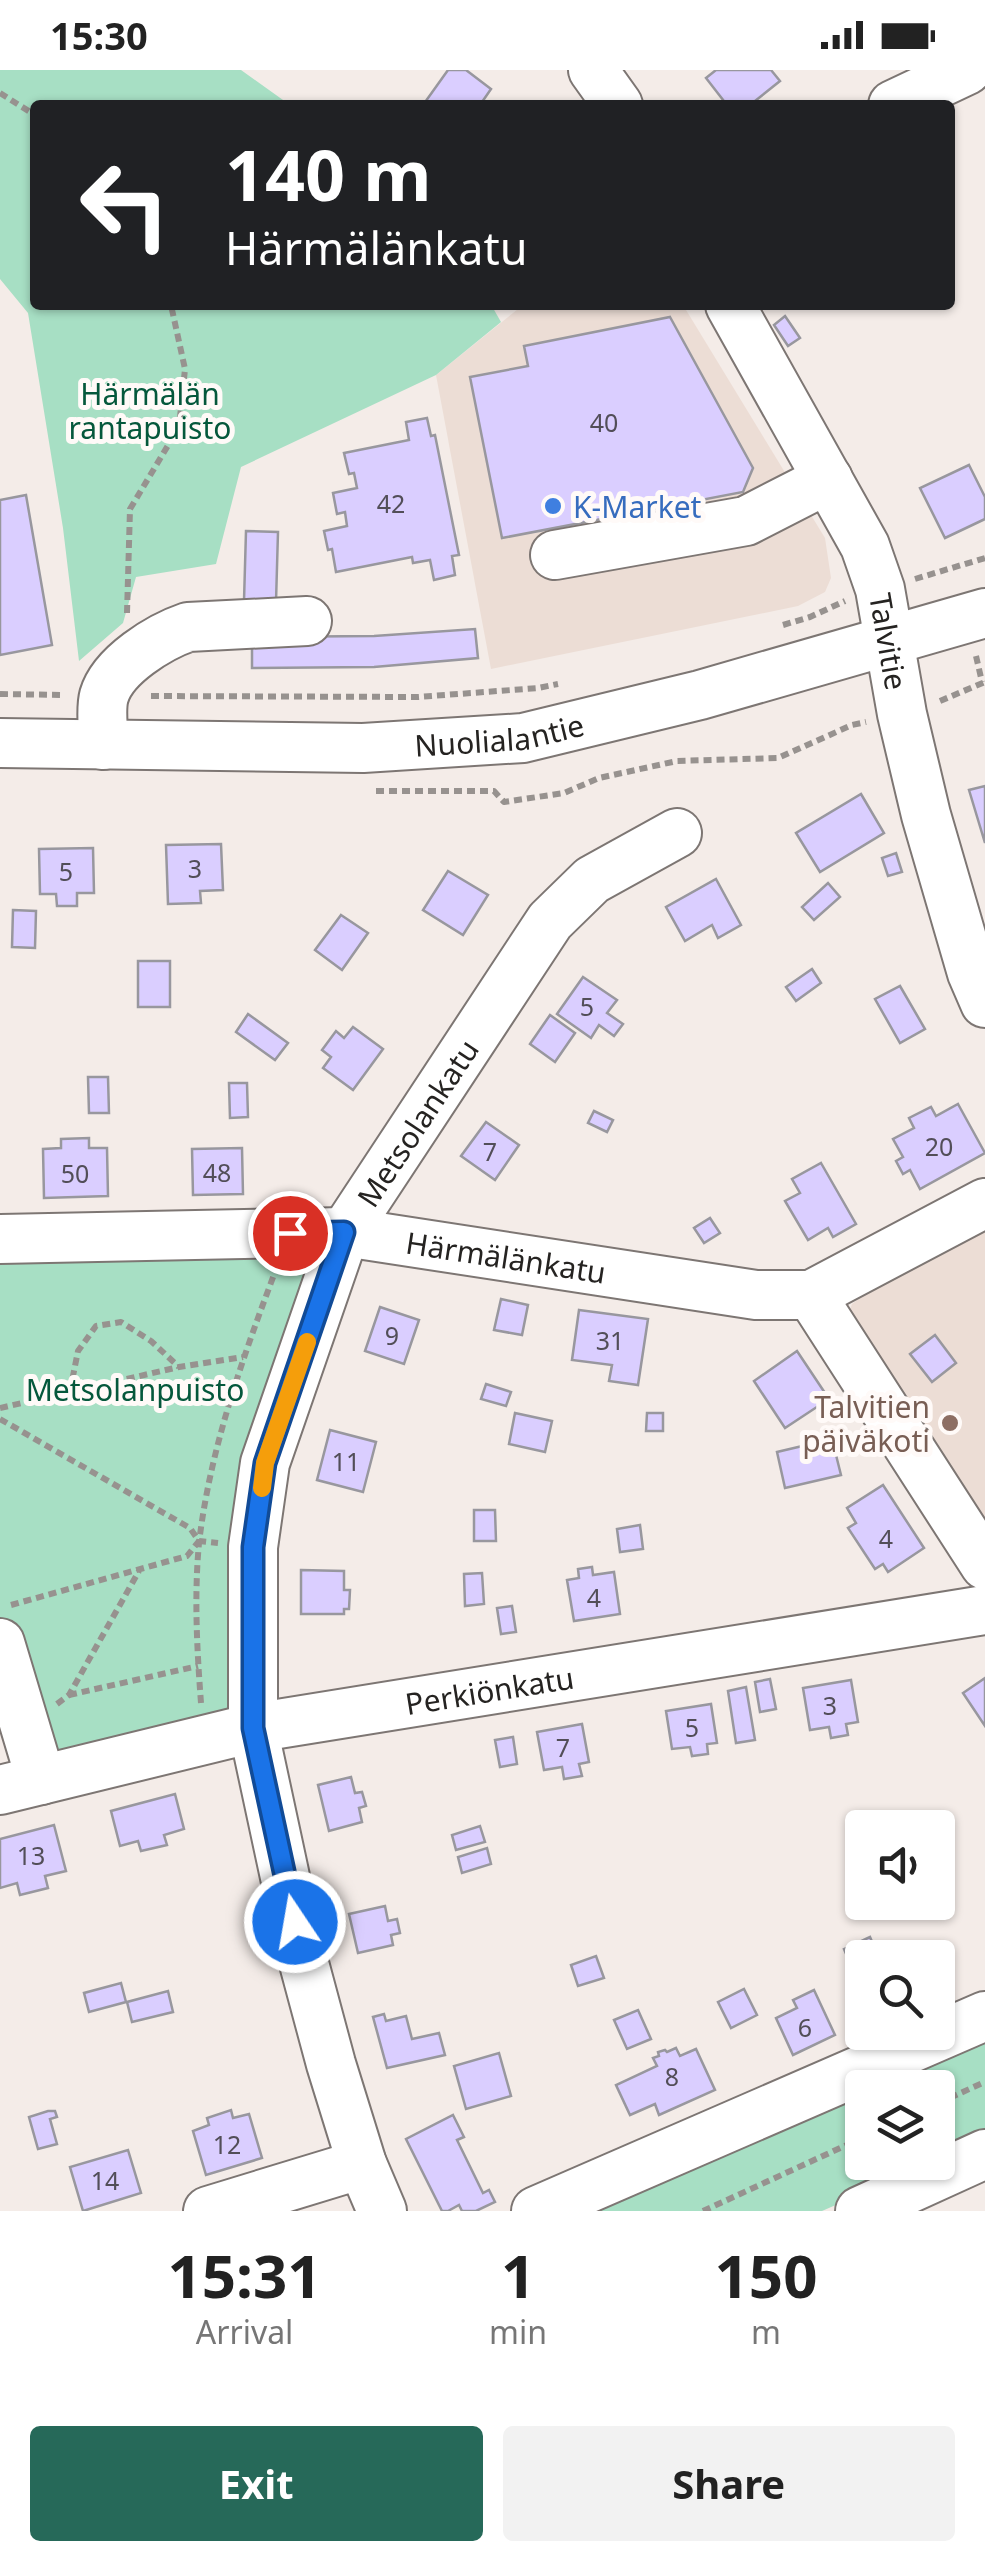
<!DOCTYPE html>
<html lang="en">
<head>
<meta charset="utf-8">
<style>
  body { margin:0; font-family:"Noto Sans",sans-serif; background:#f2f2f2; color:#222; height:100vh; display:flex; flex-direction:column; font-size:38px; white-space:nowrap }
  * { box-sizing:border-box; margin:0 }
  p { font-size:32px; color:#767676 }
  .icon { flex:none; width:55px; height:55px; fill:none; stroke:currentColor; stroke-width:2; stroke-linecap:round; stroke-linejoin:round }
  .map { position:relative; height:2141px; overflow:hidden }
  .drawer { display:flex; flex-direction:column; background:#fff; flex:1 }
  .drawer>* { flex:none }
  .guide { position:absolute; left:30px; top:30px; width:925px; height:210px; border-radius:10px; box-shadow:0 2px 8px #0004; background:#202124; color:#fff; overflow:hidden }
  .controls { position:absolute; left:845px; top:1740px; display:grid; gap:20px }
  .controls a { display:grid; place-items:center; width:110px; height:110px; border-radius:10px; background:#fff; box-shadow:0 2px 8px #0004; font-size:50px }
  .pin { position:absolute; display:grid; place-items:center; width:85px; height:85px; color:#fff; margin:-42px; border:5px solid #fff; border-radius:50%; box-shadow:0 2px 10px #0007 }
  .me { position:absolute; width:110px; margin:-55px; rotate:348deg; stroke-linejoin:round; filter:drop-shadow(0 0 8px #0008) }
  .turn { display:flex; align-items:center; gap:35px; height:210px; padding:0 30px; font-size:45px }
  .turn .icon { width:130px; height:130px; stroke-width:2.5 }
  .turn b { display:block; font-size:70px; line-height:85px }
  .eta { display:flex; justify-content:space-evenly; align-items:center; height:170px; text-align:center }
  .eta b { font-size:60px; font-weight:700; line-height:70px }
  .action { display:flex; gap:20px; margin-top:auto; padding:20px 30px }
  .action a { flex:1; height:115px; border-radius:10px; background:#266959; color:#fff; font-size:40px; font-weight:700; line-height:115px; text-align:center }
  .action a+a { background:#f2f2f2; color:#222 }
  .status { display:flex; justify-content:space-between; align-items:center; height:70px; padding:0 50px; background:#fff; direction:ltr }
  .status svg { height:28px; fill:currentColor }
  .map>svg:first-child { display:block }
  .built { fill:#ecddd5 }
  .green { fill:#a7dfc4 }
  .building { fill:#daceff; stroke:#98979e; stroke-width:2.5 }
  .lines { fill:none; stroke-linecap:round; stroke-linejoin:round }
  .minor-casing { stroke:#7d7673; stroke-width:52 }
  .path { stroke:#97928f; stroke-width:6; stroke-dasharray:8 5; stroke-linecap:butt }
  .minor { stroke:#fff; stroke-width:48 }
  .route-casing { stroke:#114b97; stroke-width:25 }
  .route { stroke:#1a73e8; stroke-width:18 }
  .slow { stroke:#f59e0b; stroke-width:18 }
  .shop-dot { fill:#3f7fe0; stroke:#fffaf8; stroke-width:4 }
  .education-dot { fill:#8d6e63; stroke:#fffaf8; stroke-width:4 }
  .labels { text-anchor:middle; dominant-baseline:central; stroke-width:10; stroke-linejoin:round; paint-order:stroke }
  .number-label { font-size:25px; fill:#524e58 }
  .park-label { font-size:30px; fill:#05583c; stroke:#fffaf8 }
  .shop-label { font-size:30px; fill:#366cbe; stroke:#fffaf8; text-anchor:start }
  .street-label { font-size:30px; fill:#252321; stroke:#fffaf8 }
  .education-label { font-size:30px; fill:#785e54; stroke:#fffaf8; text-anchor:end }
</style>
</head>
<body>
<div class="status"><b>15:30</b><svg viewBox="0 0 49 12"><path d="M0 12V9h3v3zM5 12V6h3v6zM10 12V3h3v9zM15 12V0h3v12zM26 1h20v11H26zM47 4h2v5h-2z"/></svg></div>
<div class="map">
<svg width="985" height="2141" viewBox="0 0 985 2141">
  <rect width="100%" height="100%" fill="#f4ece8"/>
  <g class="built">
    <path d="M523 235H683L825 468 831 508 825 522 798 536 491 599 436 305Z"/>
    <path d="M985 1160V1452L847 1248 852 1234 867 1223Z"/>
  </g>
  <g class="green">
    <path d="M0 0H241L290 35H35V235H495L493 238 501 252 436 305 241 397 216 494 136 507 123 553 79 591 63 458 28 243 0 209Z"/>
    <path d="M308 1179 313 1189 237 1466 229 1591V1638L195 1659 42 1693 0 1552V1184Z"/>
    <path d="M985 1964V2069L938 2090V2018H867Z"/>
    <path d="M862 2020V2092L932 2093 822 2141H592Z"/>
  </g>
  <g class="building">
    <path d="M448 0H466L491 19 480 35H423Z"/>
    <path d="M716 0H771L780 11 750 35H727L706 8Z"/>
    <path d="M785 246 800 268 788 276 774 255Z"/>
    <path d="M670 247 753 398 743 422 502 468 470 307 528 296 524 276Z"/>
    <path d="M427 348 431 366 435 365 459 485 452 486 455 505 434 510 430 490 413 493 412 487 336 502 332 479 328 480 324 461 347 456 345 442 337 444 333 423 357 418 354 403 349 404 344 383 409 370 406 352Z"/>
    <path d="M969 395 985 427V449L945 468 920 418Z"/>
    <path d="M26 425 52 575 0 585V430Z"/>
    <path d="M246 461 278 462 276 532 244 531Z"/>
    <path d="M475 559 478 588 374 597 252 598V567L374 566Z"/>
    <path d="M985 716V773L969 720Z"/>
    <path d="M861 724 884 763 820 802 796 763Z"/>
    <path d="M221 774 223 820 200 821 201 833 168 834 166 775Z"/>
    <path d="M93 778 94 823H77V836H57L56 824H40L39 779Z"/>
    <path d="M896 783 902 802 888 806 882 788Z"/>
    <path d="M448 801 488 825 463 865 423 840Z"/>
    <path d="M716 809 741 855 718 868 712 855 685 871 666 837Z"/>
    <path d="M828 813 840 827 814 850 802 837Z"/>
    <path d="M13 840 36 841 35 878 12 877Z"/>
    <path d="M341 845 368 863 342 900 315 880Z"/>
    <rect x="138" y="891" width="32" height="46"/>
    <path d="M812 899 821 913 796 931 786 917Z"/>
    <path d="M583 907 617 930 607 943 623 954 614 966 599 955 591 968 557 944Z"/>
    <path d="M900 916 925 959 900 973 875 929Z"/>
    <path d="M248 944 288 973 275 990 236 962Z"/>
    <path d="M550 945 575 963 555 992 530 974Z"/>
    <path d="M353 957 383 979 353 1020 323 998 331 987 322 980 336 961 344 968Z"/>
    <path d="M88 1007H108L109 1043H89Z"/>
    <path d="M229 1013H247L248 1047 230 1048Z"/>
    <path d="M958 1034 985 1083 920 1119 910 1100 903 1104 896 1091 903 1087 893 1069 914 1058 909 1048 931 1037 936 1046Z"/>
    <path d="M594 1041 613 1050 607 1062 588 1053Z"/>
    <path d="M486 1052 519 1075 495 1110 461 1086Z"/>
    <path d="M89 1068V1078H107L108 1126 44 1128 43 1079 61 1078V1069Z"/>
    <path d="M242 1078 243 1124 193 1125 192 1079Z"/>
    <path d="M821 1093 856 1154 833 1167 828 1158 808 1170 785 1131 800 1123 792 1109Z"/>
    <path d="M710 1148 720 1163 704 1173 694 1158Z"/>
    <path d="M501 1229 528 1235 522 1265 494 1260Z"/>
    <path d="M380 1237 419 1250 404 1294 365 1281Z"/>
    <path d="M579 1240 648 1249 638 1315 609 1311 612 1295 572 1290Z"/>
    <path d="M935 1265 956 1293 932 1312 910 1284Z"/>
    <path d="M797 1281 829 1329 785 1358 754 1311Z"/>
    <path d="M486 1314 511 1322 506 1336 481 1329Z"/>
    <path d="M515 1343 552 1351 545 1382 509 1374Z"/>
    <path d="M647 1343H663V1361H646Z"/>
    <path d="M330 1360 376 1372 363 1422 317 1410Z"/>
    <path d="M832 1369 841 1405 785 1418 777 1382Z"/>
    <path d="M883 1415 924 1478 888 1502 883 1494 875 1499 848 1458 856 1453 847 1438Z"/>
    <path d="M474 1440H495L496 1471H474Z"/>
    <path d="M640 1455 643 1479 620 1482 617 1459Z"/>
    <path d="M592 1497 593 1505 614 1502 620 1544 574 1551 567 1510 579 1508 578 1499Z"/>
    <path d="M301 1500 344 1501V1520H350L349 1539H344V1544H301Z"/>
    <path d="M482 1503 484 1534 465 1536 464 1504Z"/>
    <path d="M512 1536 516 1562 501 1564 497 1538Z"/>
    <path d="M985 1608V1656L963 1623Z"/>
    <path d="M770 1609 776 1639 760 1642 755 1612Z"/>
    <path d="M851 1610 858 1652 846 1654 848 1665 831 1668 829 1657 810 1660 803 1618Z"/>
    <path d="M746 1617 755 1670 736 1673 728 1621Z"/>
    <path d="M711 1634 717 1673 707 1674 708 1684 692 1686 690 1677 672 1679 666 1641Z"/>
    <path d="M582 1654 589 1692 579 1694 582 1706 564 1709 562 1697 544 1700 537 1662Z"/>
    <path d="M513 1667 517 1694 500 1697 495 1670Z"/>
    <path d="M351 1707 355 1723 362 1722 366 1736 359 1738 362 1752 329 1761 318 1715Z"/>
    <path d="M175 1724 184 1759 164 1765 167 1775 141 1781 138 1771 120 1776 111 1741Z"/>
    <path d="M54 1755 66 1801 45 1806 48 1818 20 1825 17 1813 0 1818V1769Z"/>
    <path d="M480 1756 485 1772 456 1780 452 1765Z"/>
    <path d="M487 1778 491 1794 462 1803 458 1787Z"/>
    <path d="M385 1836 388 1851 397 1849 400 1863 391 1865 393 1875 358 1883 349 1844Z"/>
    <path d="M870 1867 879 1888H862V1906L857 1909 844 1879Z"/>
    <path d="M596 1886 604 1908 578 1916 571 1895Z"/>
    <path d="M121 1913 126 1932 89 1942 84 1923Z"/>
    <path d="M744 1919 757 1945 731 1958 718 1932Z"/>
    <path d="M814 1920 835 1965 793 1985 776 1948 797 1938 793 1930Z"/>
    <path d="M168 1921 173 1942 132 1952 127 1932Z"/>
    <path d="M638 1940 651 1969 627 1979 614 1950Z"/>
    <path d="M384 1944 386 1951 406 1946 412 1969 439 1963 445 1985 387 1998 373 1947Z"/>
    <path d="M676 1978 680 1986 696 1979 715 2020 659 2045 655 2034 630 2045 616 2015 657 1996 653 1988 659 1986 658 1982 665 1980 667 1982Z"/>
    <path d="M499 1983 511 2026 466 2039 454 1996Z"/>
    <path d="M231 2040 233 2048 249 2044 262 2088 206 2105 193 2061 209 2055 207 2048Z"/>
    <path d="M48 2041H55L57 2047 50 2049 57 2074 38 2079 29 2047Z"/>
    <path d="M453 2045 464 2067 457 2070 483 2123 489 2120 495 2132 476 2141H462L459 2135 448 2141H442L406 2069Z"/>
    <path d="M128 2080 141 2123 83 2141 70 2097Z"/>
  </g>
  <g class="lines">
    <defs>
      <g id="minor">
        <path d="M593 0 618 35"/>
        <path d="M893 35 967 0"/>
        <path id="s1" d="M730 235 865 476 880 519 902 644 926 745 972 903 985 933"/>
        <path d="M555 485 746 451 828 409"/>
        <path id="s2" d="M0 673 363 678 523 668 700 625 985 543"/>
        <path d="M103 675C104 660 100 640 104 626 113 595 159 567 188 557L307 551"/>
        <path id="s3" d="M0 1169 345 1162 756 1225H811L985 1133"/>
        <path d="M811 1225 985 1495"/>
        <path d="M0 1573 41 1710"/>
        <path id="s4" d="M0 1720 253 1658 985 1540"/>
        <path d="M208 2141 362 2094"/>
        <path id="s5" d="M382 2141 362 2094 331 1994 302 1886 253 1658V1477L265 1393 345 1162 550 851 592 810 677 763"/>
        <path d="M536 2141 985 1946"/>
        <path d="M860 2141 985 2084"/>
      </g>
    </defs>
    <use href="#minor" class="minor-casing"/>
    <g class="path">
      <path d="M0 23 35 45"/>
      <path d="M915 509 985 488"/>
      <path d="M127 543 130 439 179 357 185 299 171 235"/>
      <path d="M783 555 810 547 845 531"/>
      <path d="M976 586 982 612"/>
      <path d="M0 624 64 625"/>
      <path d="M151 626 418 627 538 618 558 614"/>
      <path d="M940 631 985 612"/>
      <path d="M376 721H494L504 732 564 723 599 708 677 691 778 688 852 655 866 652"/>
      <path d="M70 1321 78 1281 96 1256 121 1252 151 1271 179 1297"/>
      <path d="M0 1338 179 1297 243 1287"/>
      <path d="M0 1349 190 1458 199 1471 218 1473"/>
      <path d="M11 1535 187 1486 199 1471"/>
      <path d="M69 1625 198 1596"/>
      <path d="M201 1633C197 1580 194 1526 199 1473 210 1379 242 1290 275 1202"/>
      <path d="M57 1634 69 1625 139 1501"/>
      <path d="M938 2033 985 2012"/>
      <path d="M703 2141 862 2068"/>
    </g>
    <use href="#minor" class="minor"/>
  </g>
  <g class="lines">
    <defs>
      <path id="route" d="M290 1163 344 1162 265 1393 253 1477V1658L295 1852"/>
    </defs>
    <use href="#route" class="route-casing"/>
    <use href="#route" class="route"/>
    <path class="slow" d="M262 1418 265 1393 307 1272"/>
  </g>
  <circle class="shop-dot" cx="553" cy="436" r="10"/>
  <circle class="education-dot" cx="950" cy="1353" r="10"/>
  <g class="labels">
    <g class="number-label">
      <text x="604" y="352">40</text>
      <text x="391" y="433">42</text>
      <text x="195" y="798">3</text>
      <text x="66" y="801">5</text>
      <text x="587" y="936">5</text>
      <text x="939" y="1076">20</text>
      <text x="490" y="1081">7</text>
      <text x="217" y="1102">48</text>
      <text x="75" y="1103">50</text>
      <text x="392" y="1265">9</text>
      <text x="610" y="1270">31</text>
      <text x="346" y="1391">11</text>
      <text x="886" y="1468">4</text>
      <text x="594" y="1527">4</text>
      <text x="830" y="1635">3</text>
      <text x="692" y="1657">5</text>
      <text x="563" y="1677">7</text>
      <text x="31" y="1785">13</text>
      <text x="805" y="1957">6</text>
      <text x="672" y="2006">8</text>
      <text x="227" y="2074">12</text>
      <text x="105" y="2110">14</text>
    </g>
    <g class="park-label">
      <text x="150" y="323">Härmälän<tspan x="150" dy="34">rantapuisto</tspan></text>
      <text x="135" y="1319">Metsolanpuisto</text>
    </g>
    <g class="shop-label">
      <text x="573" y="436">K-Market</text>
    </g>
    <g class="street-label">
      <text stroke="none"><textPath href="#s1" startOffset="375">Talvitie</textPath></text>
      <text stroke="none"><textPath href="#s2" startOffset="500">Nuolialantie</textPath></text>
      <text stroke="none"><textPath href="#s5" startOffset="1142">Metsolankatu</textPath></text>
      <text stroke="none"><textPath href="#s3" startOffset="508">Härmälänkatu</textPath></text>
      <text stroke="none"><textPath href="#s4" startOffset="500">Perkiönkatu</textPath></text>
    </g>
    <g class="education-label">
      <text x="930" y="1336">Talvitien<tspan x="930" dy="34">päiväkoti</tspan></text>
    </g>
  </g>
</svg>
<div class="controls">
<a><svg class="icon" aria-label="sound" viewBox="0 0 24 24"><path d="M4 9h4l5-4v14l-5-4H4zM17 9q2 3 0 6"/></svg></a>
<a><svg class="icon" aria-label="search" viewBox="0 0 24 24"><circle cx="10" cy="10" r="6"/><path d="M15 15l6 6"/></svg></a>
<a><svg class="icon" aria-label="layers" viewBox="0 0 24 24"><path d="M12 4l9 5-9 5-9-5zM3 14l9 5 9-5"/></svg></a>
</div>
<div class="pin" style="left:290px;top:1163px;background:#d93025"><svg class="icon" aria-label="arrive" viewBox="0 0 24 24"><path d="M6 21V4h12l-3 4 3 4H6"/></svg></div>
<svg class="me" style="left:295px;top:1852px" viewBox="-20 -20 40 40"><circle r="17" fill="#1a73e8" stroke="#fff" stroke-width="3"/><path d="M0-11L8 9 0 5-8 9z" fill="#fff"/></svg>
<div class="guide">
<div class="turn"><svg class="icon" aria-label="left" viewBox="0 0 24 24"><path d="M17 20v-9H6M10 6l-5 5 5 5"/></svg><div><b>140 m</b>Härmälänkatu</div></div>
</div>
</div>
<section class="drawer">
<div class="eta">
<div><b>15:31</b><p>Arrival</p></div>
<div><b>1</b><p>min</p></div>
<div><b>150</b><p>m</p></div>
</div>
<div class="action"><a>Exit</a><a>Share</a></div>
</section>
</body>
</html>
